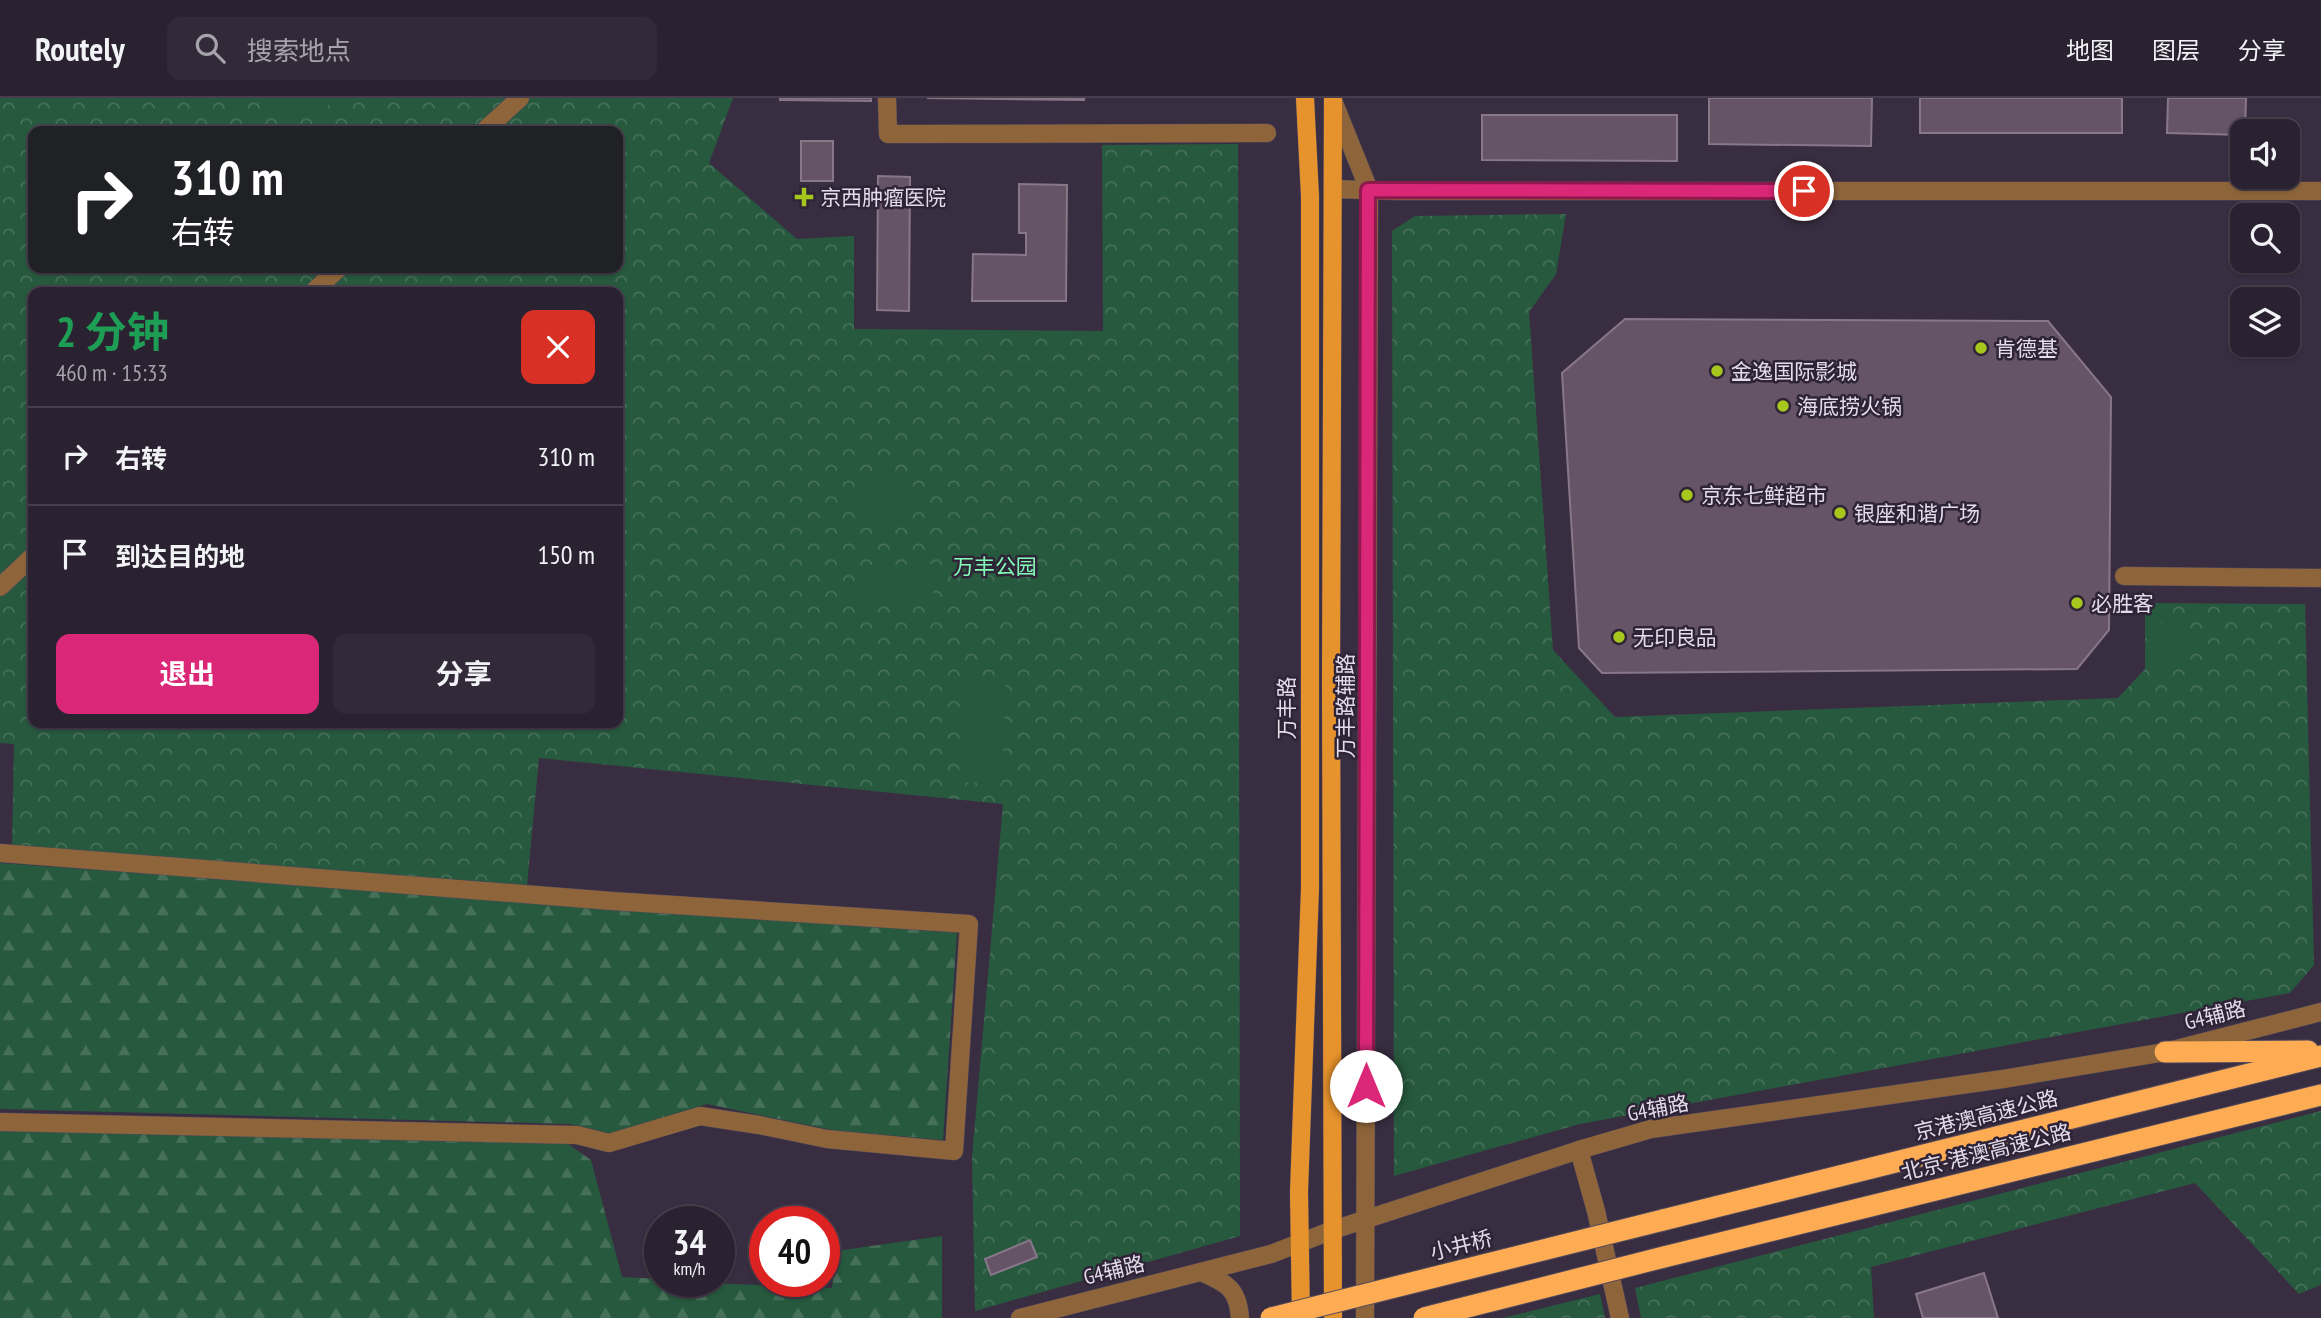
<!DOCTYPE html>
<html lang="zh">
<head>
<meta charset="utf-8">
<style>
  body { margin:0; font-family:"PT Sans Narrow","Noto Sans SC",sans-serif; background:#332a39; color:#f1f3f6; height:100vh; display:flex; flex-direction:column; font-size:26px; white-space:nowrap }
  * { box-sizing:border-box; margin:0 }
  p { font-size:23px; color:#a6a4ab }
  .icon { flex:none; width:38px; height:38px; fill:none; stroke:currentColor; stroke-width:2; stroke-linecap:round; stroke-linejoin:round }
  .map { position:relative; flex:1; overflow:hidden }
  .panel { position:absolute; left:28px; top:189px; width:595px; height:441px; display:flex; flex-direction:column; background:#2b2231; border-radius:14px; box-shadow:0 2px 5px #0004,0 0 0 2px #473f4d }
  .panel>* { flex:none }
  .hud { position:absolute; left:28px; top:28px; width:595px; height:147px; border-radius:14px; box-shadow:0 2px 5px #0004,0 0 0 2px #473f4d; background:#202124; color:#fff; overflow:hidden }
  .fabs { position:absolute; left:2230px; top:21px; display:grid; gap:14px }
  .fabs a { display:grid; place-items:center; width:70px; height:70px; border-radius:14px; background:#2b2231; box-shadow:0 2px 5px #0004,0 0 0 2px #473f4d; font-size:35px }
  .speed { position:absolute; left:644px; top:1108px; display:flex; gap:14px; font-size:35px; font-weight:700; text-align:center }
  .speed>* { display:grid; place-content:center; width:91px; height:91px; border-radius:50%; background:#2b2231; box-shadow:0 2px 5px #0004,0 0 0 2px #473f4d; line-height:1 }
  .speed small { font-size:18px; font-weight:400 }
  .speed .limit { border:10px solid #d22; background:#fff; color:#111 }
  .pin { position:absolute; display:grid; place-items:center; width:60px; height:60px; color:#fff; margin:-30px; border:4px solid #fff; border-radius:50%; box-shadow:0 2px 7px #0007 }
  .me { position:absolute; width:77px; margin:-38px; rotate:0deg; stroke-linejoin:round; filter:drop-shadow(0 0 5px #0008) }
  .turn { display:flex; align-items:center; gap:24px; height:147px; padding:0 28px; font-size:32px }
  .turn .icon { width:91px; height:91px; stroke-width:2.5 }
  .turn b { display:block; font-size:49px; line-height:60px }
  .round { display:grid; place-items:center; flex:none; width:74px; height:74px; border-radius:14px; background:#332a39 }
  .summary { display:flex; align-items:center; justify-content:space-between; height:119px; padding:0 28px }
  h1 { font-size:42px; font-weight:700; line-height:52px; color:#1e9e55 }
  .cta { display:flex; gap:14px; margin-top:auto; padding:14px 28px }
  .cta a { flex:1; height:80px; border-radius:14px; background:#db2777; color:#fff; font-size:28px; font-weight:700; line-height:80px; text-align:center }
  .cta a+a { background:#332a39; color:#f1f3f6 }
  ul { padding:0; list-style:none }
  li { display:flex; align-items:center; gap:21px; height:98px; padding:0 28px; border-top:2px solid #473f4d }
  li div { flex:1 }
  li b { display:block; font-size:26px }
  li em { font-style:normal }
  header { display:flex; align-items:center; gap:42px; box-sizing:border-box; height:98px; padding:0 35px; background:#2b2231; border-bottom:2px solid #473f4d }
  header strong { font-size:33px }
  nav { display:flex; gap:38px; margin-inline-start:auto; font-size:24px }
  .search { width:490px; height:63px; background:#332a39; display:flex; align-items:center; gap:18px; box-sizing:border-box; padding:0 24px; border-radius:14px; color:#a6a4ab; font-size:26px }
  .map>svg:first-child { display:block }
  .forest { fill:url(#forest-firs) }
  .park { fill:url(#park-crowns); fill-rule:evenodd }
  .garden { fill:#27593e }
  .building { fill:#655466; stroke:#887689; stroke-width:2 }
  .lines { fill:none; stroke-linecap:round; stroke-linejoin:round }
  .minor-casing { stroke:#544a5c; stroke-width:19 }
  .major-casing { stroke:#544a5c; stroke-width:19 }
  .highway-casing { stroke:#544a5c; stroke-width:23 }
  .minor { stroke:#8e653b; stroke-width:18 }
  .major { stroke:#e7932d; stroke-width:18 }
  .highway { stroke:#fdac54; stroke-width:21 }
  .highway-bridge-casing { stroke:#544a5c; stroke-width:23; stroke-linecap:butt }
  .highway-bridge { stroke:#fdac54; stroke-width:21 }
  .route-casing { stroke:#8e194d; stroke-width:18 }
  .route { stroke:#db2777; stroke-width:12 }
  .poi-dot { fill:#a8c71d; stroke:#2f2437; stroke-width:2.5 }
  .labels { text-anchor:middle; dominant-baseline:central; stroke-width:5; stroke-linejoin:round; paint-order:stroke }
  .poi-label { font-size:21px; fill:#e3dce9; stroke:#2f2437; text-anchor:start }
  .park-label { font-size:21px; fill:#83fcb8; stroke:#2f2437 }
  .street-label { font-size:21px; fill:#e3dce9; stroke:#2f2437 }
</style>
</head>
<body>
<header>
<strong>Routely</strong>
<div class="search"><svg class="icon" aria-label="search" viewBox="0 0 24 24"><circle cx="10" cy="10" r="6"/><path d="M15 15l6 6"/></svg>搜索地点</div>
<nav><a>地图</a><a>图层</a><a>分享</a></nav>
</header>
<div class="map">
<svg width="2321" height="1220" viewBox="0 0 2321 1220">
  <defs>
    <pattern id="forest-firs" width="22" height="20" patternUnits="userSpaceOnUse" patternTransform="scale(1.75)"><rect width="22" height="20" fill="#27593e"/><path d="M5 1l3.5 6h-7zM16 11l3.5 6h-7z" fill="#46705a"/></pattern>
    <pattern id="park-crowns" width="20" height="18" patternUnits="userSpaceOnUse" patternTransform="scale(1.75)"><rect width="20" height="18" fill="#27593e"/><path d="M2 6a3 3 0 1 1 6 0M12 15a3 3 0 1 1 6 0" fill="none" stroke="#46705a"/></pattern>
  </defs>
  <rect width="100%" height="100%" fill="#392e41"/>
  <g class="forest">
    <path d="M0 765 957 835 943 1042 832 1032 707 1006 610 1035 570 1026 0 1011Z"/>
    <path d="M0 1031 568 1046 591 1062 622 1179 660 1181V1183L832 1190 836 1153 942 1138V1220H0Z"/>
  </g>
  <g class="park">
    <path d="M0 0H733L709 65 797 141 854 138V231L1103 233 1102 47 1238 46 1240 1138 975 1213 972 1059 1003 706 539 660 527 787 12 749 14 646 0 645ZM33 33H618V170H33ZM33 194H618V625H33Z"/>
    <path d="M1566 116 1556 176 1529 214 1553 552 1615 619 2118 600 2145 571V505L2305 506 2314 867 2290 895 1580 1026 1394 1078 1392 133 1415 118Z"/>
    <path d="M2321 1013V1187L2299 1196 2195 1085 1871 1169 1874 1220H1641L1635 1190Z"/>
    <path d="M1600 1196 1605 1220H1503Z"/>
  </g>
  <g class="garden">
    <rect x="278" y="0" width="50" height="16"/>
    <path d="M882 377 899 379 909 390 910 407 905 423C885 430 876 434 858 421L856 408 857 390 866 381Z"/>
    <path d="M934 466 933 505 860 503 863 467Z"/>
    <path d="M2189 524 2190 568 2148 567 2147 525Z"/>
    <path d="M963 577 1006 579 1002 685 959 684Z"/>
  </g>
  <g class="building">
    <path d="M780 0H871V3L780 2Z"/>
    <path d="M927 0H1084V2Z"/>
    <path d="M1709 0H1872L1871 48 1709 46Z"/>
    <rect x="1920" y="0" width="202" height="35"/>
    <path d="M2168 0H2246L2245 33H2242V37L2167 35Z"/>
    <path d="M1482 17H1677V63L1482 62Z"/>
    <rect x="801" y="43" width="32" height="40"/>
    <path d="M878 78 910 79 909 213 877 212Z"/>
    <path d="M1019 86 1067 87 1066 203H972L973 156 1026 157V135H1019Z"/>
    <path d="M1625 221 2048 223 2111 299 2109 532 2077 571 1602 575 1579 550 1562 275Z"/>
    <path d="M1030 1142 1037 1159 991 1177 985 1161Z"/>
    <path d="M1984 1175 1998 1220H1923L1916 1196Z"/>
  </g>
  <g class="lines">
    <defs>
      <g id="minor">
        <path d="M887 0 888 36 1267 35"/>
        <path d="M1334 5 1369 92 1365 1220"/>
        <path d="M484 33 520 0"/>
        <path d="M1333 91 1396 93H2321"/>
        <path d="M313 194 339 170"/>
        <path d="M2124 478 2321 480"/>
        <path d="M0 489 33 458"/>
        <path d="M0 755 612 803 969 826 954 1053 827 1041 759 1027 700 1018 609 1045 577 1037 0 1024"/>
        <path d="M1579 1052 1596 1113 1620 1220"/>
        <path d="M1201 1174C1226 1185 1238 1190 1240 1220"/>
        <path d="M1020 1220 1271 1156 1333 1132 1579 1052 1651 1031 2003 981 2165 954 2321 914"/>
      </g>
      <g id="major">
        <path d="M1301 1220 1299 1094 1310 790V98L1305 0"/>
        <path d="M1333 1220 1331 584 1333 0"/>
      </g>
      <g id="highway">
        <path d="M2165 954 2308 953"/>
        <path d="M1663 1122 2321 958"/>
        <path d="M1664 1159 2321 997"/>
      </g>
    </defs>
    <use href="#minor" class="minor-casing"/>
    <use href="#major" class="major-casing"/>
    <use href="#highway" class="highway-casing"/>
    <use href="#minor" class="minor"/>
    <use href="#major" class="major"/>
    <use href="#highway" class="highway"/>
    <defs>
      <g id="highway-bridge">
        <path d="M1271 1220 1663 1122"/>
        <path d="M1424 1220 1664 1159"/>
      </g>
    </defs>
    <use href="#highway-bridge" class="highway-bridge-casing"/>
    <use href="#highway-bridge" class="highway-bridge"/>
  </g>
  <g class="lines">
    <defs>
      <path id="route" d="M1366 988 1368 92 1804 93"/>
    </defs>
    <use href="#route" class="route-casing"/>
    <use href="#route" class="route"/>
  </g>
  <g class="poi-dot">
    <path d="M800.5 88.5h7v7h7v7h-7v7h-7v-7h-7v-7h7z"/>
    <circle cx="1981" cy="250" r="7"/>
    <circle cx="1717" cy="273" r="7"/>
    <circle cx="1783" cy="308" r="7"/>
    <circle cx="1687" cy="397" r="7"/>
    <circle cx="1840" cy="415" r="7"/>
    <circle cx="2077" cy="505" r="7"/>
    <circle cx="1619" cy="539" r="7"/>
  </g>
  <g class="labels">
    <g class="poi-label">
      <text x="820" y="99">京西肿瘤医院</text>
      <text x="1995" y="250">肯德基</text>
      <text x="1731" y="273">金逸国际影城</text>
      <text x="1797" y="308">海底捞火锅</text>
      <text x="1701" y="397">京东七鲜超市</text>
      <text x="1854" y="415">银座和谐广场</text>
      <text x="2091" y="505">必胜客</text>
      <text x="1633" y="539">无印良品</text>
    </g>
    <g class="park-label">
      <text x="995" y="468">万丰公园</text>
    </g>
    <g class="street-label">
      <text transform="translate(1345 608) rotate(-90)">万丰路辅路</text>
      <text transform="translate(1286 610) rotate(-90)">万丰路</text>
      <text transform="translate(2215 917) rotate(-14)">G4辅路</text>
      <text transform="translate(1658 1010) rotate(-11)">G4辅路</text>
      <text transform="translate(1986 1017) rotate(-14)">京港澳高速公路</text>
      <text transform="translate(1986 1054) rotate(-14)">北京-港澳高速公路</text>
      <text transform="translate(1461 1147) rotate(-14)">小井桥</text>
      <text transform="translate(1114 1172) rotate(-14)">G4辅路</text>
    </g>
  </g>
</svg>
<div class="fabs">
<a><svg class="icon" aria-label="sound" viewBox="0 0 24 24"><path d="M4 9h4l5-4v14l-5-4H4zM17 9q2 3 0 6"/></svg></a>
<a><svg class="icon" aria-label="search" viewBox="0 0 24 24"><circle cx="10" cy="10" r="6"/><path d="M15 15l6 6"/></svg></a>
<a><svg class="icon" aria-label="layers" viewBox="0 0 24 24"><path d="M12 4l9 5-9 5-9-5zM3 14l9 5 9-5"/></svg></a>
</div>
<div class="speed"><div>34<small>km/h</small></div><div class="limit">40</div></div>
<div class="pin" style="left:1804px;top:93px;background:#d93025"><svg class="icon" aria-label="arrive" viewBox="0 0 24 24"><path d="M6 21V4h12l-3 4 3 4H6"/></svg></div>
<svg class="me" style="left:1366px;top:988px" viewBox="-20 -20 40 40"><circle r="19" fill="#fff"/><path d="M0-13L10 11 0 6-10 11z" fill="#db2777"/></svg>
<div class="hud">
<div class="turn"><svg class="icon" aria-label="right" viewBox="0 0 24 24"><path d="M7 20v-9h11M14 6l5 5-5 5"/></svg><div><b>310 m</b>右转</div></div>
</div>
<section class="panel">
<div class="summary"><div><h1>2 分钟</h1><p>460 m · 15:33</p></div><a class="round" style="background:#d93025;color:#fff"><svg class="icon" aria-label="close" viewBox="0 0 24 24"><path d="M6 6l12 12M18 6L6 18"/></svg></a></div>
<ul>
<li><svg class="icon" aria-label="right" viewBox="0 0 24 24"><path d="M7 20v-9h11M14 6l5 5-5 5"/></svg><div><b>右转</b></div><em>310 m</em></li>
<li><svg class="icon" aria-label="arrive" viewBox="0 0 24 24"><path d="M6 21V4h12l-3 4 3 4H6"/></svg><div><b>到达目的地</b></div><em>150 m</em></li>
</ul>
<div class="cta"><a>退出</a><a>分享</a></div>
</section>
</div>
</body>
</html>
